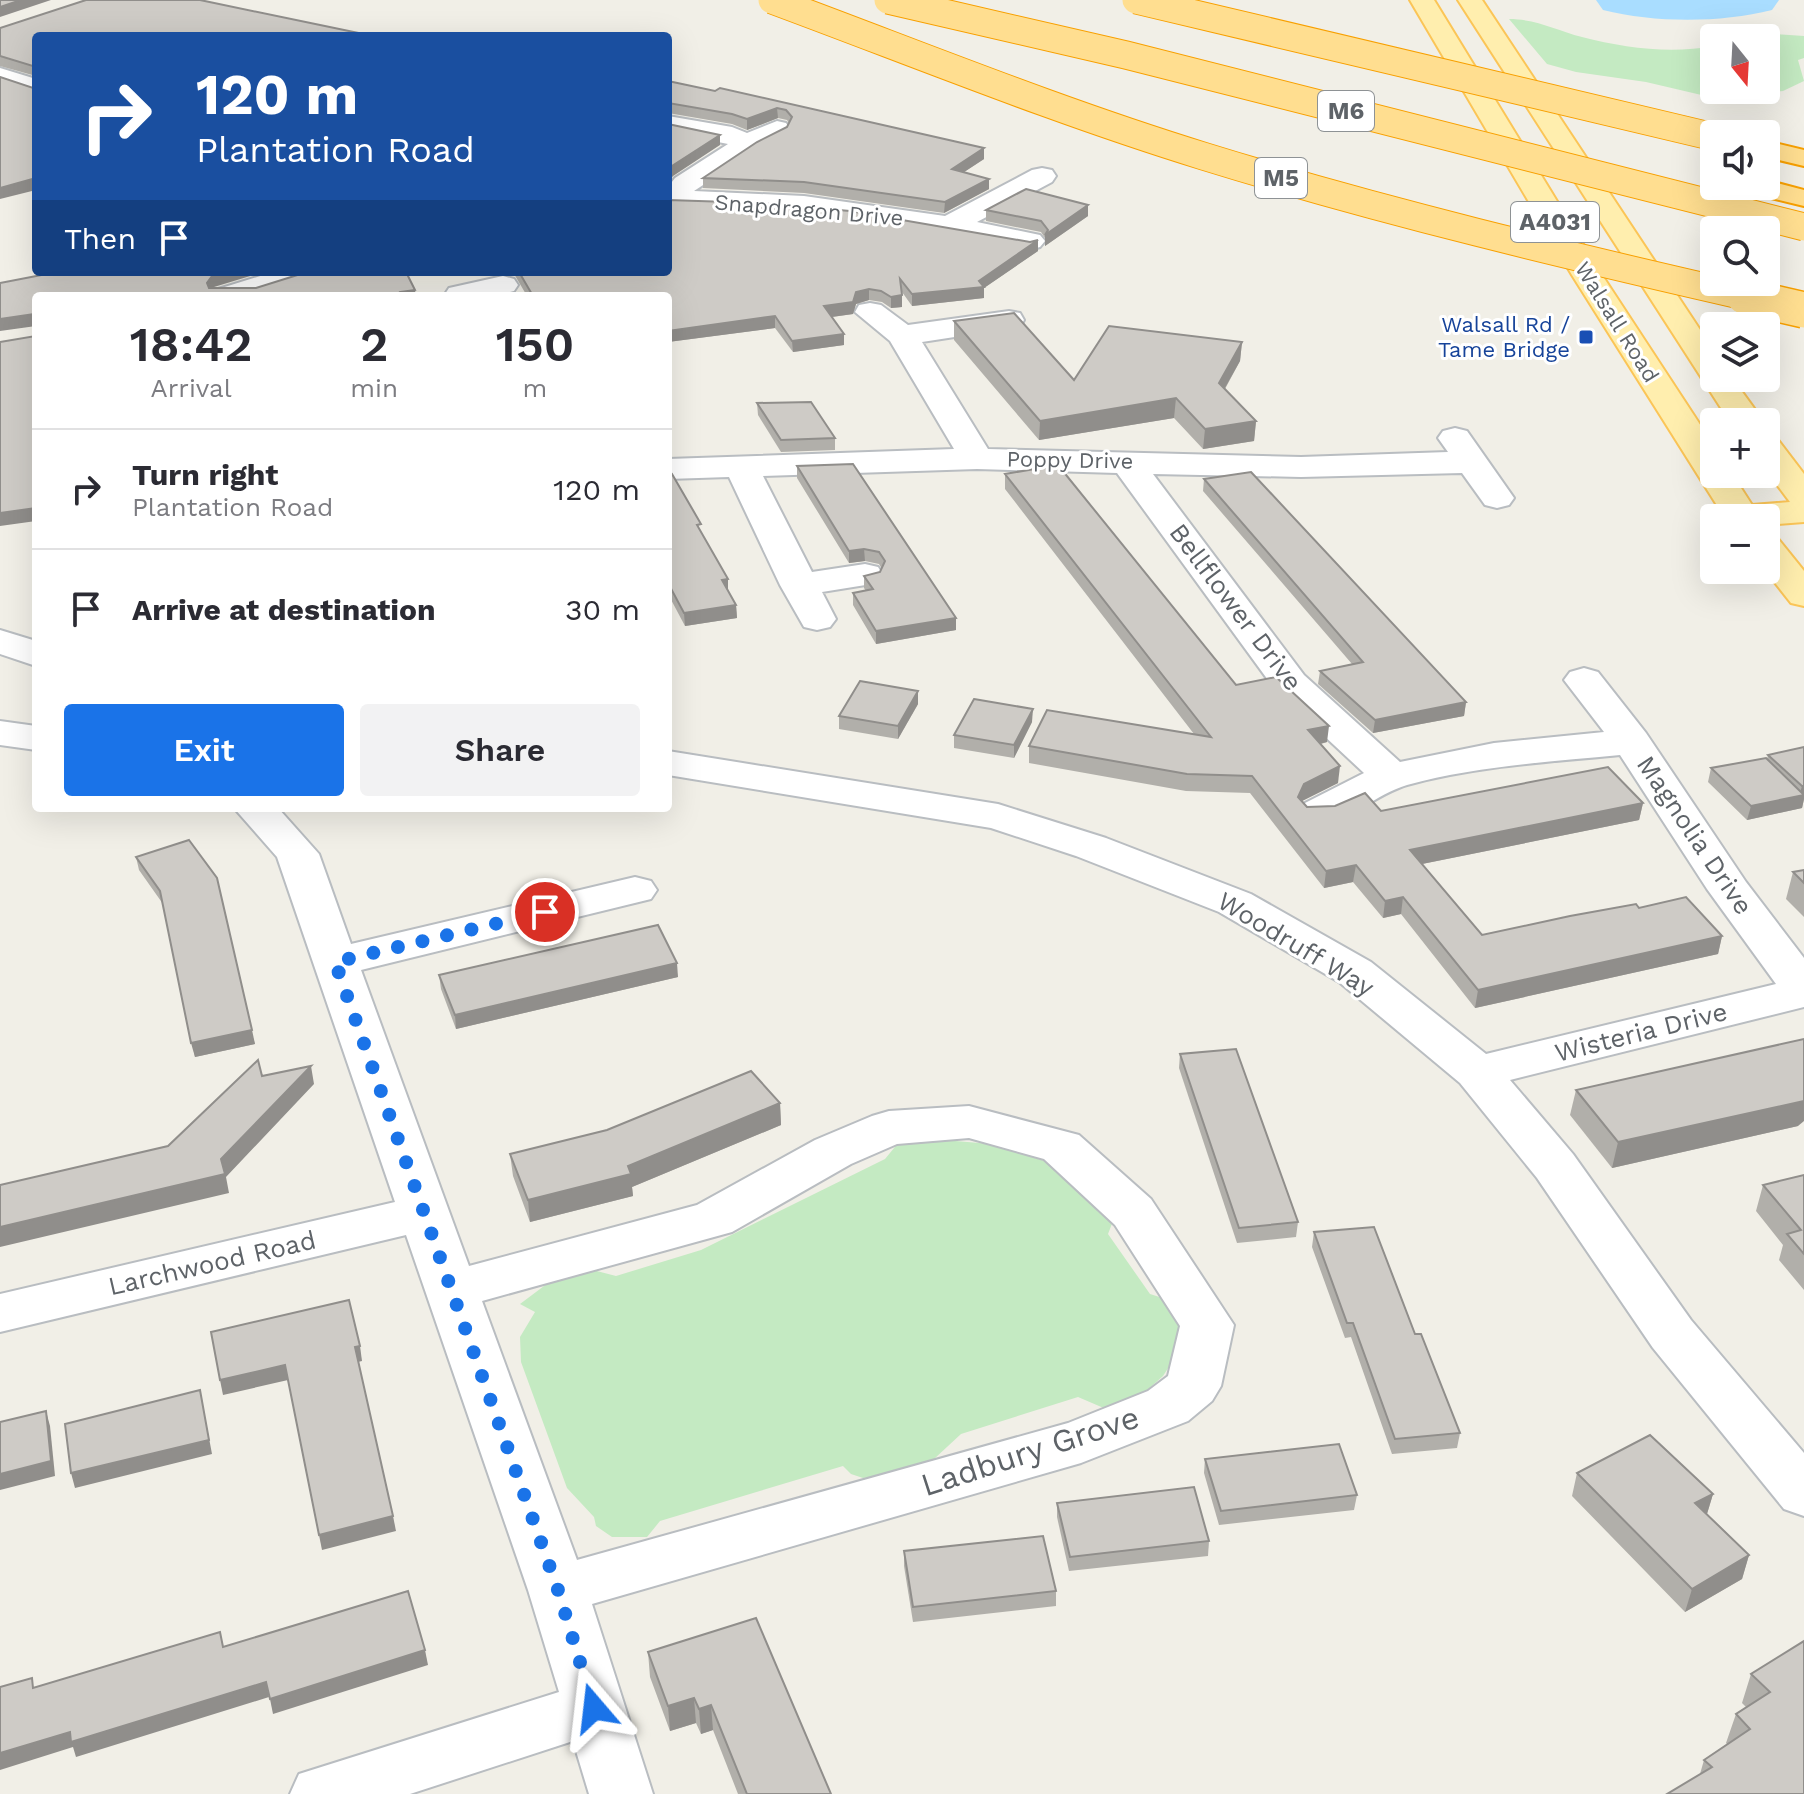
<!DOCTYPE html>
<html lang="en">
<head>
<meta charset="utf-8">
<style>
  body { margin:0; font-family:"Work Sans",sans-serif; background:#f2f2f3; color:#2b2b33; height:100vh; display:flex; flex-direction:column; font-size:30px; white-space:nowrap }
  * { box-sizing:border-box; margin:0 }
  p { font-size:26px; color:#7c7c81 }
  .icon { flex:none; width:44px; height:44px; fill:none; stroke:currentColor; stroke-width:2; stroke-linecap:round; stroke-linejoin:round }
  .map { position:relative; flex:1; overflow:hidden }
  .panel { position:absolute; left:32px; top:292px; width:640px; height:520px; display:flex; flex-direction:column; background:#fff; border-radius:8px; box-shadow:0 8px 32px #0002 }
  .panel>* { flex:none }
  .banner { position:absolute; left:32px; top:32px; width:640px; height:244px; border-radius:8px; box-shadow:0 8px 32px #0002; background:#1a4fa0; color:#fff; overflow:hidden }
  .needle { width:52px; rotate:162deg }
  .fabs { position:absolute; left:1700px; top:24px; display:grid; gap:16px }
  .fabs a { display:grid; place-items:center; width:80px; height:80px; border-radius:8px; background:#fff; box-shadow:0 8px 32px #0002; font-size:40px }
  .pin { position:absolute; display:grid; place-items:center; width:68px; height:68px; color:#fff; margin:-34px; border:4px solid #fff; border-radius:50%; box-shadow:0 2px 8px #0007 }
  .me { position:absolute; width:88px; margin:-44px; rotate:343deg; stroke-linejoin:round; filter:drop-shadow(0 0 6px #0008) }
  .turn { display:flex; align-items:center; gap:28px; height:168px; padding:0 32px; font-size:36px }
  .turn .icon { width:104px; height:104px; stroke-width:2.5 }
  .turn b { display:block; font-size:56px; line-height:68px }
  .then { display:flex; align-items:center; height:76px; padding:0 32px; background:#0003; gap:16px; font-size:30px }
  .eta { display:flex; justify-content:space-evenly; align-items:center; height:136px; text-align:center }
  .eta b { font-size:48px; font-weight:600; line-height:56px }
  .cta { display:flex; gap:16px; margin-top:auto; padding:16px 32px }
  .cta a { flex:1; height:92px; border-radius:8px; background:#1a73e8; color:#fff; font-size:32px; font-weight:600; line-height:92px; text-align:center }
  .cta a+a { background:#f2f2f3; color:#2b2b33 }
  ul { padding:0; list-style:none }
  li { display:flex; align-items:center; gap:24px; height:120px; padding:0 32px; border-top:2px solid #e1e1e2 }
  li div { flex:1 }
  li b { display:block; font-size:30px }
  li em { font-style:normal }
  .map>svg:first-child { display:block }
  .green { fill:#c4eac2 }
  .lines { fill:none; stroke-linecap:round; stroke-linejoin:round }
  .river { fill:#a9ddff; fill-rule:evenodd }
  .minor-casing { stroke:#b9bdc1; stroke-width:4 }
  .major-casing { stroke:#fbc557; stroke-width:4 }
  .highway-casing { stroke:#f8a000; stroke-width:4 }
  .minor { fill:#fff; fill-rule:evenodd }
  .major { fill:#ffeeae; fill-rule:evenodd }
  .highway { fill:#ffde90; fill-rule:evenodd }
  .highway-bridge-far1-casing { stroke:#f8a000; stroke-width:29; stroke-linecap:butt }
  .highway-bridge-casing { stroke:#f8a000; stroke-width:38; stroke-linecap:butt }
  .highway-bridge-far1 { stroke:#ffde90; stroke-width:27 }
  .highway-bridge { stroke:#ffde90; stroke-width:35 }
  .wall { fill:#b1afaa }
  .shaded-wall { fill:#908e8b }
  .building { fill:#cecbc6; stroke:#908e8b; stroke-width:2 }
  .route { stroke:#1a73e8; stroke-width:14; stroke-dasharray:0 25.2 }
  .transit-dot { fill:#1a4fb4; stroke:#fff; stroke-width:3 }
  .labels { text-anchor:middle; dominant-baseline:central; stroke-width:6; stroke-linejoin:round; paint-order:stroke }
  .far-street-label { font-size:22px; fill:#5e6368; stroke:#fff }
  .far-transit-label { font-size:22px; fill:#164399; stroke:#fff; text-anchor:end }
  .shield { fill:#fff; stroke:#8e9295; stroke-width:2 }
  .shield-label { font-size:24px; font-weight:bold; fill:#5e6368 }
  .street-label { font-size:26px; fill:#5e6368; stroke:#fff }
  .near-street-label { font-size:32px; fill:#5e6368; stroke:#fff }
</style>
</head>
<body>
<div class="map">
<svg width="1804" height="1794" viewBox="0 0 1804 1794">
  <rect width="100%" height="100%" fill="#f1efe7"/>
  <g class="green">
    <path d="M1509 19C1536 19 1556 30 1582 37 1625 48 1670 54 1714 46V90H1766V38H1737L1774 34 1804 36V58L1798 60 1804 81 1783 91 1710 97 1646 82 1576 72 1547 64Z"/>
    <path d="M932 1139 991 1144 1057 1165 1113 1221 1108 1234 1150 1294 1175 1302 1184 1318 1176 1356 1163 1376 1144 1393 1124 1404 1106 1409 1078 1397 961 1434 934 1459 913 1469 887 1476 863 1478 851 1474 843 1466 660 1521 647 1537H612L596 1526 594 1517 567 1488 521 1362 520 1337 535 1312 520 1304 552 1280 589 1269 616 1276 701 1250 885 1159 899 1142Z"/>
  </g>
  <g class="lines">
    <path class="river" d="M1596 0H1779L1772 10C1720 23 1655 23 1603 10Z"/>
    <defs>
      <g id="minor">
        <path d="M0 68 36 79V95L0 84Z"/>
        <path d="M668 116 732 127 747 133 777 121 786 123 790 129 786 135 756 150 694 191 804 196 945 216 1032 170 1042 168 1052 170 1056 176 1052 182 977 222 1040 235 1045 241 1040 247 1030 250C910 225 791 207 668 208V187L675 178 728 144 668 132Z"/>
        <path d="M273 272H320L316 278 258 296H211L215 290Z"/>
        <path d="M503 276 514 279 518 285 514 291 494 296 445 294 449 288Z"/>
        <path d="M870 303 881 305 908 325 1009 311 1020 313 1024 320 1020 327 922 342 988 449 1301 457 1448 452 1438 438 1443 431 1455 428 1467 431 1514 498 1509 505 1497 508 1485 505 1462 473 1301 477 1153 474 1304 675 1400 762 1494 743 1604 732 1564 680 1570 672 1584 668 1598 672 1646 733 1746 882 1804 958V1007L1510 1080 1573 1154 1691 1320 1804 1453V1516L1784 1509 1653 1348 1537 1178 1460 1083 1339 982 1219 912 1076 856 991 828 668 775V751L998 804 1106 838 1251 894 1371 962 1486 1054 1776 984 1707 889 1620 755C1549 762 1476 766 1407 785 1372 795 1343 830 1305 821L1299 812 1305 803 1364 773 1276 691 1117 473 977 469 763 476 812 572 865 564 878 567 883 575 878 583 822 592 836 619 830 627 817 630 804 627 780 585 729 477 668 479V459L954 449 890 341 855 312 859 305Z"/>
        <path d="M0 630 36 641V666L0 654Z"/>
        <path d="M0 721 36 726V750L0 745Z"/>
        <path d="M234 808H278L319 854 351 944 635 877 651 881 657 890 651 899 361 970 469 1266 697 1205 815 1140 872 1116 889 1111 969 1106 1079 1135 1151 1199 1234 1325 1221 1386 1212 1401 1188 1421 1081 1463 592 1604 653 1794H589L573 1741 410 1794H290L299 1774 559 1692 528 1590 406 1235 0 1332V1294L395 1202 277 857ZM969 1138 1044 1159 1115 1225 1180 1326 1168 1376 1148 1391 1068 1423 577 1560 482 1301 732 1232 851 1164 897 1144Z"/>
      </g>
      <g id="major">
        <path d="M1410 0H1434L1602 275 1714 446V474H1732L1752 505 1790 502 1766 470V437L1778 440 1804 474V522L1766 525V518H1725L1572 275Z"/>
        <path d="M1458 0H1482L1714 351V378H1732L1764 422H1730Z"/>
        <path d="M1766 537 1779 540 1804 571V606L1791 603 1765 570Z"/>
      </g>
      <g id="highway">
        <path d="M1766 141 1804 150V166L1766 157Z"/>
        <path d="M1766 180 1804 190V206L1746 192 1742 186H1766Z"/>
      </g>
    </defs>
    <use href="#minor" class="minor-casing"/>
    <use href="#major" class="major-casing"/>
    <use href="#highway" class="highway-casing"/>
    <use href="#minor" class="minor"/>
    <use href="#major" class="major"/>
    <use href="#highway" class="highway"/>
    <defs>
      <g id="highway-bridge-far1">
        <path d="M772 0C915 53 1057 111 1203 156 1384 212 1569 256 1753 298"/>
        <path d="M888 0 1126 55 1804 227"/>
        <path d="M1136 0 1714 137"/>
      </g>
      <path id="highway-bridge" d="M1744 296 1804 310"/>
    </defs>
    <use href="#highway-bridge-far1" class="highway-bridge-far1-casing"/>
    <use href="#highway-bridge" class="highway-bridge-casing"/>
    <use href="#highway-bridge-far1" class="highway-bridge-far1"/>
    <use href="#highway-bridge" class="highway-bridge"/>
  </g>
  <g class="wall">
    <path d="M0 28 36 36V76L0 66Z"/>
    <path d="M668 81 984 159 964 172 989 189 944 213 804 193 703 188V178L787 127 789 123 787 120 778 118 747 130 732 124 668 113Z"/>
    <path d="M986 210 1088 216 1045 246V238L1041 232 986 221Z"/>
    <path d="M1038 240V251L984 288V298L912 306 902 292V307L891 308 882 302 869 300 856 304 853 314 832 317 844 334V345L793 352 775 328 668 342V296H527L513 272H668L1030 242Z"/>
    <path d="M954 321 1074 380 1242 342 1240 361 1225 389 1256 421 1254 441 1203 449 1174 418 1039 440 954 340Z"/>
    <path d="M757 403 835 438V450L781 452 758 415Z"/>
    <path d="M797 466 956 630 876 644 853 605V593L866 591 864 588V576L880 572 882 569 879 564 865 561 849 563 797 478Z"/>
    <path d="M1005 474 1236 685 1327 742 1321 744 1338 783 1302 801 1307 807 1381 811 1643 803 1639 820 1422 864 1482 935 1639 908 1722 936 1718 954 1475 1008 1401 914 1383 918 1353 882 1324 888 1250 793 1186 791 1029 763V746L1194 734 1005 489Z"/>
    <path d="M668 475 728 579V591L736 605 737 618 685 626 668 594Z"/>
    <path d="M1204 479 1466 702 1464 716 1373 733 1318 684 1320 671 1352 664 1203 491Z"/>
    <path d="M918 691V704L898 739 839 729V716Z"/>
    <path d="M1032 722 1014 758 954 748V735Z"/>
    <path d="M1804 747V799L1802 808 1747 820 1708 782 1711 768 1767 759 1768 755Z"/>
    <path d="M189 840 255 1044 195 1057 163 904 139 870 136 857Z"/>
    <path d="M1804 870V917L1786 899 1793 872Z"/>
    <path d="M439 975 678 977 456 1029 441 989Z"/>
    <path d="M1180 1054 1298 1222 1296 1237 1237 1243 1179 1068Z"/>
    <path d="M1576 1090 1798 1126 1612 1168 1570 1115Z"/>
    <path d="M780 1103 781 1125 632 1187 633 1196 530 1222 513 1176 510 1154Z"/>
    <path d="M1804 1175V1290L1779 1260 1783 1245 1756 1211 1763 1185Z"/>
    <path d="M1314 1232 1415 1334 1460 1433 1457 1448 1392 1454 1351 1337 1345 1338 1312 1247Z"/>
    <path d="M1205 1459 1357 1495 1354 1510 1219 1525 1204 1473Z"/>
    <path d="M1577 1473 1713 1494 1707 1514 1749 1555 1742 1579 1685 1612 1572 1496Z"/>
    <path d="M1057 1503 1209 1541 1208 1556 1069 1571 1057 1517Z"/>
    <path d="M904 1551 1056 1591V1606L913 1622 904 1566Z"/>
    <path d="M1804 1641V1794L1700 1774 1704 1760 1727 1744 1726 1743 1736 1714 1746 1707 1742 1703 1751 1674Z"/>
    <path d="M648 1652 831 1794H738L713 1730 701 1734 696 1723 670 1731 650 1677Z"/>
  </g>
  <g class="shaded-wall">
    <path d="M21 0H51L0 17V7Z"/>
    <path d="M777 108 778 118 747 130V119Z"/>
    <path d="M720 135V145L673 176 668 183V171L672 166Z"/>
    <path d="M984 148V159L952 180V169Z"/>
    <path d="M36 178V190L0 199V188Z"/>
    <path d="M989 179V189L944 213 945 202Z"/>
    <path d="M1088 205V216L1045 246V235Z"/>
    <path d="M1038 240V251L984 288V298L912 306V294L979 281Z"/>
    <path d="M225 272H263L214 287 208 294 207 283 212 276Z"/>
    <path d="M869 289V300L856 304 853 314 824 318V306L856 292Z"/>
    <path d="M415 290 416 296H400V292Z"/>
    <path d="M902 295V307L891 308V297Z"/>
    <path d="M35 314 36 326 0 331V319Z"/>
    <path d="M775 316V328L668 342V331Z"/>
    <path d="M844 334V345L793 352 792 341Z"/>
    <path d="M1242 342 1240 361 1217 402 1219 383Z"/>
    <path d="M1176 398 1174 418 1039 440 1040 421Z"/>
    <path d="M1256 421 1254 441 1203 449 1205 429Z"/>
    <path d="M36 508V521L0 526V513Z"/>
    <path d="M864 549 865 561 849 563V551Z"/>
    <path d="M728 579V592L722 580Z"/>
    <path d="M736 605 737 618 685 626 684 613Z"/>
    <path d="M956 618V630L876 644V631Z"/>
    <path d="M918 691V704L898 739V726Z"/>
    <path d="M1466 702 1464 716 1373 733 1375 720Z"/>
    <path d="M1033 709 1032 722 1014 758V745Z"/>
    <path d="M1329 726 1327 742 1306 747 1308 730Z"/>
    <path d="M1340 766 1338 783 1302 801 1298 797 1304 784Z"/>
    <path d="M1802 786H1804V799L1802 808 1747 820 1751 806 1799 796Z"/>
    <path d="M1643 803 1639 820 1407 867 1410 850Z"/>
    <path d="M1356 865 1353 882 1324 888 1326 871Z"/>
    <path d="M1403 897 1401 914 1383 918 1385 901Z"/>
    <path d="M1722 936 1718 954 1475 1008 1478 990Z"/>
    <path d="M677 963 678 977 456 1029 455 1015Z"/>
    <path d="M252 1030 255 1044 195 1057 191 1043Z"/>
    <path d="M311 1066 314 1084 226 1177 229 1193 0 1247V1227L221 1159Z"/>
    <path d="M1804 1101V1121L1798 1126 1612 1168 1618 1142Z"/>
    <path d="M780 1103 781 1125 632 1187 633 1196 530 1222 528 1200 628 1166Z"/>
    <path d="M360 1346 362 1361 358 1362 355 1347Z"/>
    <path d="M285 1365 288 1380 223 1395 220 1380Z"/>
    <path d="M200 1390 212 1454 75 1488 71 1473Z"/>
    <path d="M46 1411 50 1426 55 1476 0 1490V1474Z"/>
    <path d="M1713 1494 1706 1517 1695 1503Z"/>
    <path d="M393 1516 396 1531 322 1550 319 1535Z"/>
    <path d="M1749 1555 1742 1579 1685 1612 1692 1589Z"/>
    <path d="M425 1650 428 1665 273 1714 270 1699Z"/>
    <path d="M266 1682 269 1697 76 1757 73 1747 0 1770V1753L70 1732Z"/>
    <path d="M694 1698 696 1723 670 1731 668 1706Z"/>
    <path d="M711 1705 713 1730 701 1734 699 1709Z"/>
  </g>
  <g class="building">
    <path d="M0 0H21L0 7Z"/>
    <path d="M86 0H200L373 36H36V67L0 56V28Z"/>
    <path d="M0 77 33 88 36 86V178L0 188Z"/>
    <path d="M668 81 715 91 720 88 984 148 952 169 989 179 945 202 804 182 703 178 757 142 787 127 792 117 786 110 777 108 747 119 732 114 668 103Z"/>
    <path d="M668 124 720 135 672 166 668 171Z"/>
    <path d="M1026 189 1088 205 1045 235 1048 230 1041 221 986 210Z"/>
    <path d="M668 200 759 203 850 211 1030 242 1038 240 979 281 984 287 912 294 900 279 902 295 891 297 881 291 869 289 856 292 853 302 824 306 844 334 792 341 775 316 668 331V296H533L519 272H668Z"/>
    <path d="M57 272H225L212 276 207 283 209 288H256L307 272H406L415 290 400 292 401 296H36V443L34 444 36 461V508L0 513V342L36 336 35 314 0 319V283Z"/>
    <path d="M1014 313 1074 380 1109 326 1242 342 1219 383 1256 421 1205 429 1176 398 1040 421 954 321Z"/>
    <path d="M811 402 835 438 781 440 757 403Z"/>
    <path d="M853 464 956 618 876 631 853 593 873 589 864 576 880 572 885 561 879 552 864 549 849 551 797 466Z"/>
    <path d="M1058 465 1236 685 1276 677 1329 726 1308 730 1340 766 1304 784 1298 797 1307 807 1335 806 1365 793 1381 811 1608 767 1643 803 1410 850 1482 935 1570 916 1636 904 1639 908 1686 897 1722 936 1478 990 1403 897 1385 901 1356 865 1326 871 1252 776 1187 774 1029 746 1047 710 1211 737 1005 474Z"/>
    <path d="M1251 472 1466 702 1375 720 1320 671 1363 662 1204 479Z"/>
    <path d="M672 474 701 524 697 525 728 579 722 580 736 605 684 613 668 583V475Z"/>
    <path d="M860 681 918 691 898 726 839 716Z"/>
    <path d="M974 699 1033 709 1014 745 954 735Z"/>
    <path d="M1804 747V786H1802L1768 755Z"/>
    <path d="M1766 758 1804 795 1751 806 1711 768Z"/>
    <path d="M189 840 217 878 252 1030 191 1043 160 891 136 857Z"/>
    <path d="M1804 870V883L1793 872Z"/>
    <path d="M658 925 677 963 455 1015 439 975Z"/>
    <path d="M1804 1039V1101L1618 1142 1576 1090Z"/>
    <path d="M1236 1049 1298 1222 1239 1228 1180 1054Z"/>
    <path d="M258 1060 262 1076 311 1066 221 1159 225 1174 0 1227V1185L168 1146Z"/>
    <path d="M751 1071 780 1103 628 1166 631 1174 528 1200 510 1154 607 1130Z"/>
    <path d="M1804 1175V1254L1787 1234 1801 1230 1763 1185Z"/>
    <path d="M1374 1227 1415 1334H1421L1460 1433 1395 1439 1353 1323H1347L1314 1232Z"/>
    <path d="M349 1300 360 1346 355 1347 393 1516 319 1535 285 1365 220 1380 211 1332Z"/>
    <path d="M200 1390 209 1440 71 1473 65 1424Z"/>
    <path d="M46 1411 51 1461 0 1474V1422Z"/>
    <path d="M1650 1435 1713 1494 1695 1503 1749 1555 1692 1589 1577 1473Z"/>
    <path d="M1339 1444 1357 1495 1221 1511 1205 1459Z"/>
    <path d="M1194 1487 1209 1541 1070 1557 1057 1503Z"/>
    <path d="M1043 1536 1056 1591 913 1607 904 1551Z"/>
    <path d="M408 1591 425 1650 270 1699 266 1682 71 1742 70 1732 0 1753V1687L32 1678 33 1688 220 1632 223 1647Z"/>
    <path d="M756 1618 831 1794H747L711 1705 699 1709 694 1698 668 1706 648 1652Z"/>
    <path d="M1804 1641V1794H1667L1712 1767 1704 1760 1750 1729 1736 1714 1770 1692 1751 1674Z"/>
  </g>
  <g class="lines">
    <path class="route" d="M545 912 335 962 558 1590 594 1708"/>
  </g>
  <rect class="transit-dot" x="1578" y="329" width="16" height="16" rx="4"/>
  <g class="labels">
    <g class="far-street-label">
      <text transform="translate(809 210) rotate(5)">Snapdragon Drive</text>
      <text transform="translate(1617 322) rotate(58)">Walsall Road</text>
      <text transform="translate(1070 460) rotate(1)">Poppy Drive</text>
    </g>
    <g class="far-transit-label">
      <text x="1570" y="324">Walsall Rd /<tspan x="1570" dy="25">Tame Bridge</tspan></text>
    </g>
    <g class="shield">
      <rect x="1318" y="91" width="56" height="40" rx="6"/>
      <rect x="1255" y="158" width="52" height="40" rx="6"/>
      <rect x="1511" y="202" width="88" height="40" rx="6"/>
    </g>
    <g class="shield-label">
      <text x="1346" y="111">M6</text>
      <text x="1281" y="178">M5</text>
      <text x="1555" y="222">A4031</text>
    </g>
    <g class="street-label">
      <text transform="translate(1236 607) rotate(53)">Bellflower Drive</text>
      <text transform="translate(1695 835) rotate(56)">Magnolia Drive</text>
      <text transform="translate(1296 944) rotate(31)">Woodruff Way</text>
      <text transform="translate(1641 1032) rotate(-14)">Wisteria Drive</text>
      <text transform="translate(212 1263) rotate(-13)">Larchwood Road</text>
    </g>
    <g class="near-street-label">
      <text transform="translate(1030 1451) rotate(-18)">Ladbury Grove</text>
    </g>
  </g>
</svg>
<div class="fabs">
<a><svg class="needle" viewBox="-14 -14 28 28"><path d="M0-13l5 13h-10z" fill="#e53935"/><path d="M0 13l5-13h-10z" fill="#7c7c81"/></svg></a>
<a><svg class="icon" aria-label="sound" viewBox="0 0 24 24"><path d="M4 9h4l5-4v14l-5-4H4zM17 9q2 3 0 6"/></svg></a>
<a><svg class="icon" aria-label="search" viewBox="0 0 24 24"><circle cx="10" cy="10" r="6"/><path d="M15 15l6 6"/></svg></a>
<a><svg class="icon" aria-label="layers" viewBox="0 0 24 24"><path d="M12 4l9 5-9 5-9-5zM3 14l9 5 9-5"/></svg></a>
<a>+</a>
<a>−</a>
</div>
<div class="pin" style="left:545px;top:912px;background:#d93025"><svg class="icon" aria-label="arrive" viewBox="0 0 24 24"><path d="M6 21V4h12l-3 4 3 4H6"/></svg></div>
<svg class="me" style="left:594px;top:1708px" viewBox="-20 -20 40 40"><path d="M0-17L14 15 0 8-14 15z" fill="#1a73e8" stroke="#fff" stroke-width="4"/></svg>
<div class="banner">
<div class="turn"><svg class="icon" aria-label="right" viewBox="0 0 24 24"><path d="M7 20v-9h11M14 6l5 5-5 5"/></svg><div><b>120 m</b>Plantation Road</div></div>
<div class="then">Then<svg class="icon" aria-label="arrive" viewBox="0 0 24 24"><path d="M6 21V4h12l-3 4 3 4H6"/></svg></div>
</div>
<section class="panel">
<div class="eta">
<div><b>18:42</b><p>Arrival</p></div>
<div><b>2</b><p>min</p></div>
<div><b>150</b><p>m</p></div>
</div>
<ul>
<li><svg class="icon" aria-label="right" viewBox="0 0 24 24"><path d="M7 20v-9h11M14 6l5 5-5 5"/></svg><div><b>Turn right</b><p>Plantation Road</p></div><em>120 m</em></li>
<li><svg class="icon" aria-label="arrive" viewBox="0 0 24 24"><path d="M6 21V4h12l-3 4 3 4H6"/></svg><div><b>Arrive at destination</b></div><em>30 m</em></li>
</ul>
<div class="cta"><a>Exit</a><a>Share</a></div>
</section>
</div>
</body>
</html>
